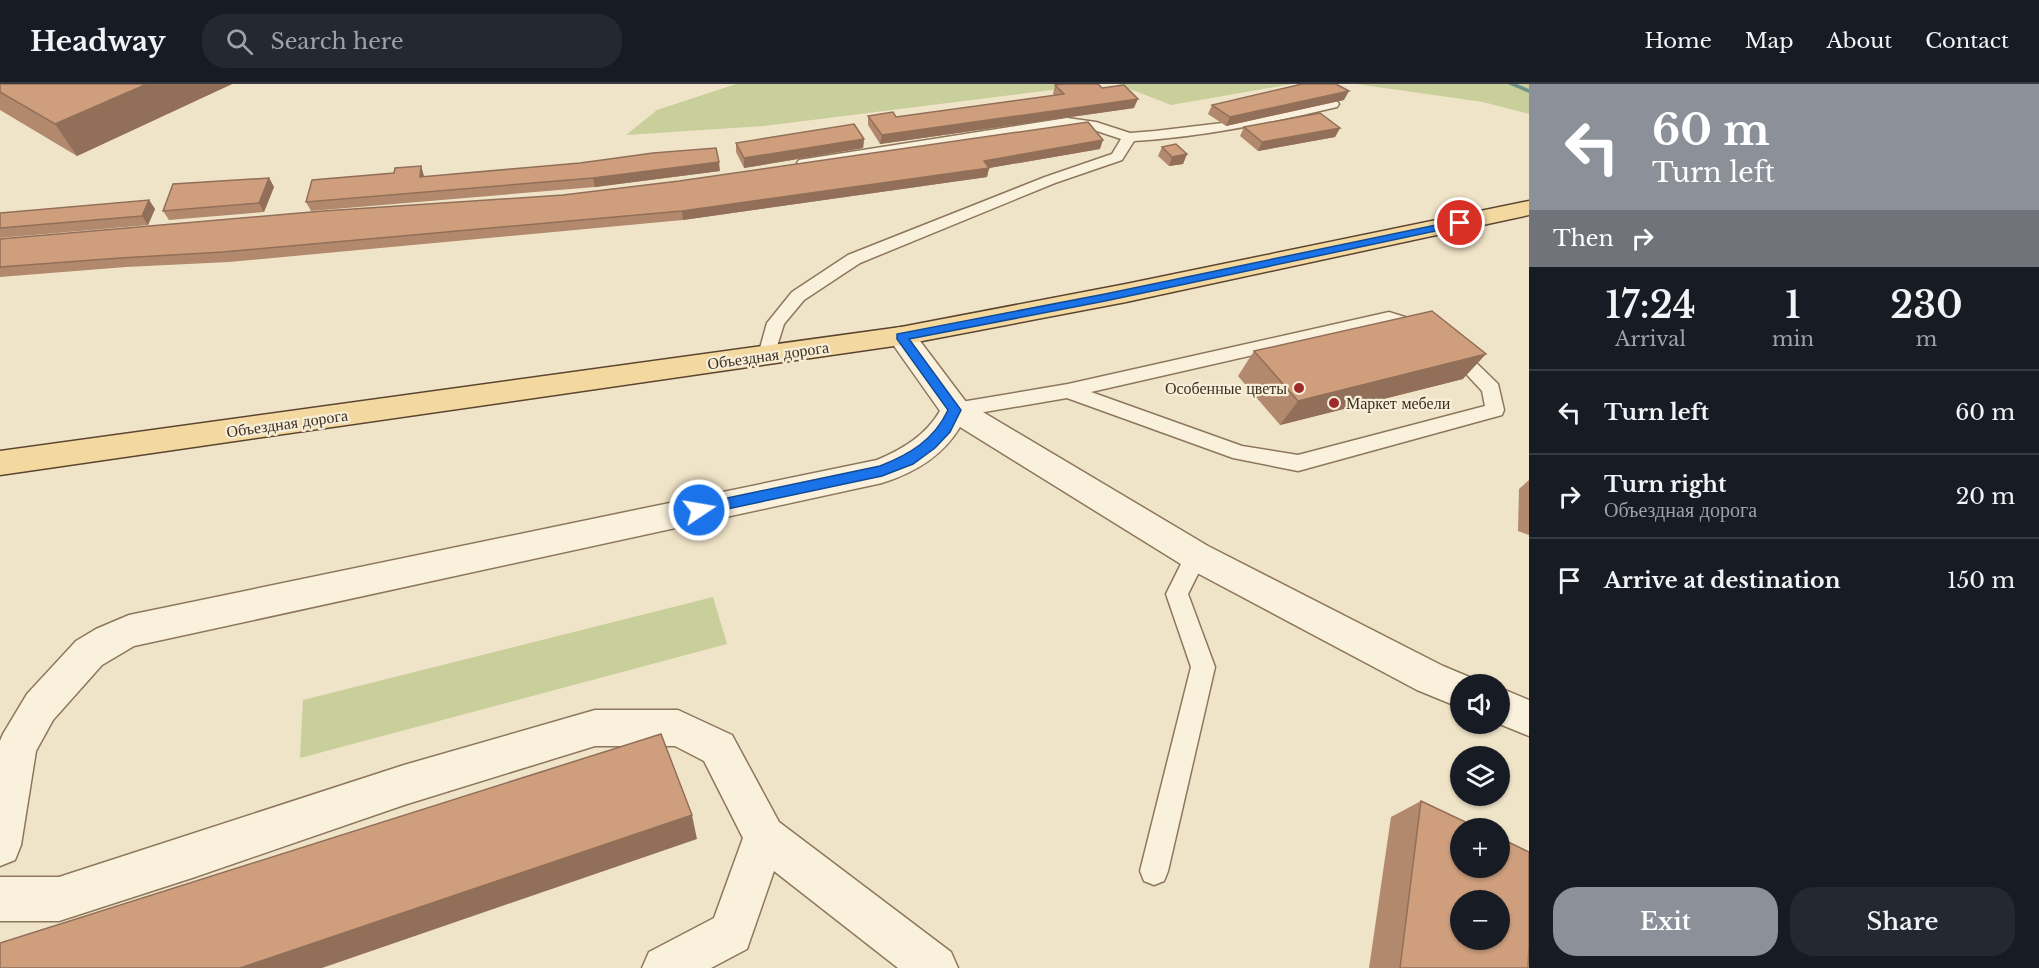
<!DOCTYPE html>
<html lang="en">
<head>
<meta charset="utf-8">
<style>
  body { margin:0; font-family:"Libre Baskerville",serif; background:#242831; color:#f1f3f6; height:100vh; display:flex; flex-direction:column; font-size:22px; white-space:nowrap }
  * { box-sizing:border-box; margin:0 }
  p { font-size:20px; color:#9ea1a6 }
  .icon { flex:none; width:33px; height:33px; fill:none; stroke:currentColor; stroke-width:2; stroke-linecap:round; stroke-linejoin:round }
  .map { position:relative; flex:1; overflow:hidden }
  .panel { display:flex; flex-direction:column; background:#171b24; width:510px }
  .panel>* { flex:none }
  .top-card { background:#8c9099; color:#fff; overflow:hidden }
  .tools { position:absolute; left:1450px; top:590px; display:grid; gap:12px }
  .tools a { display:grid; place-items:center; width:60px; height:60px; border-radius:50%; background:#171b24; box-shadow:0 2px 4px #0004; font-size:30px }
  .pin { position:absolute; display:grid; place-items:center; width:51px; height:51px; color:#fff; margin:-26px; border:3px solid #fff; border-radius:50%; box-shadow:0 2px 6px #0007 }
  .me { position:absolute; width:66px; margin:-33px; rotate:78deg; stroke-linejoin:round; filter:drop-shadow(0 0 4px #0008) }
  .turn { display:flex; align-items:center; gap:21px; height:126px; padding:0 24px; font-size:27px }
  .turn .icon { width:78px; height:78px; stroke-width:2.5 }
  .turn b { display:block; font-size:42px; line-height:51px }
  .then { display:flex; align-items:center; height:57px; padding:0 24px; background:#0003; gap:12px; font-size:22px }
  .eta { display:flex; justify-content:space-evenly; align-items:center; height:102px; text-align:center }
  .eta b { font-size:36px; font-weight:600; line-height:42px }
  .button { display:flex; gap:12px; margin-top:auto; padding:12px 24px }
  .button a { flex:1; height:69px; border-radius:24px; background:#8c9099; color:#fff; font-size:24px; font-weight:600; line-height:69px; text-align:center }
  .button a+a { background:#242831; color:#f1f3f6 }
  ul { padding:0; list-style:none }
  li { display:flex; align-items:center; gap:18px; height:84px; padding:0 24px; border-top:2px solid #363941 }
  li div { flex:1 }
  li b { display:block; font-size:22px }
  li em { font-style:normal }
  header { display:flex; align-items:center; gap:36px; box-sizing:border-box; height:84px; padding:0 30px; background:#171b24; border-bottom:2px solid #363941 }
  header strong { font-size:28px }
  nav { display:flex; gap:33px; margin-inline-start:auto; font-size:21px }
  .search { width:420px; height:54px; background:#242831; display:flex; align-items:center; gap:15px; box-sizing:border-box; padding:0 21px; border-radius:24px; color:#9ea1a6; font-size:22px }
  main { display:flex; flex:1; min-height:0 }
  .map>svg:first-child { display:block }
  .green { fill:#c9cf9b }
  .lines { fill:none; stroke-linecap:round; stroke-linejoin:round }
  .stream { fill:#6f938a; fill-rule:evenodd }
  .lane-casing { stroke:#8d765c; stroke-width:3 }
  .street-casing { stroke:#8d765c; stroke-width:3 }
  .primary-casing { stroke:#5b4430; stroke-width:3 }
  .lane { fill:#faf1dc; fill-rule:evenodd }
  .street { fill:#faf1dc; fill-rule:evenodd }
  .primary { fill:#f3d9a0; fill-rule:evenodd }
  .wall { fill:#b2896c }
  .shaded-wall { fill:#916f58 }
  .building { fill:#cf9f7d; stroke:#916f58; stroke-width:1.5; fill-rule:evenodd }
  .route { fill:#1a73e8; stroke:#114b97; stroke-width:1.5 }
  .poi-dot { fill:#9e2a2b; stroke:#f7eed8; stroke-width:2 }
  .labels { text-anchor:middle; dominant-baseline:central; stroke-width:4.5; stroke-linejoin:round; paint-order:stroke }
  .street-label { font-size:16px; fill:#3d2e20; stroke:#f7eed8 }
  .poi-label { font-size:16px; fill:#3d2e20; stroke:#f7eed8; text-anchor:end }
</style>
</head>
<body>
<header>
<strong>Headway</strong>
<div class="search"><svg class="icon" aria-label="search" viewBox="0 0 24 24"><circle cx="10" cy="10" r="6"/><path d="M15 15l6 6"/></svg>Search here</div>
<nav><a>Home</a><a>Map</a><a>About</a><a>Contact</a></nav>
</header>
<main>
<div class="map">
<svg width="1529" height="884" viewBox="0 0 1529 884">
  <rect width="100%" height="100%" fill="#f0e4c8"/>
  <g class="green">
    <path d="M736 0H1099L764 42 626 51 657 26Z"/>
    <path d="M1117 0H1292L1171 21Z"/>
    <path d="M1356 0H1529V30L1483 18Z"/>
    <path d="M713 513 727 560 300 674 303 616Z"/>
  </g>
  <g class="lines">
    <path class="stream" d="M1508 0H1517L1529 5V9Z"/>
    <defs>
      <g id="lane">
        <path d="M1332 16 1337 17 1339 20 1337 23C1270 39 1203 53 1134 57L1122 76 1055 99 860 179 804 216 784 240 773 275 767 277 761 275 758 271 767 239 792 208 848 171 1045 93 1112 70 1121 55 1094 46 1067 42 901 70 804 83 799 82 797 79 799 76 1067 34 1096 38 1130 49 1155 47 1231 38Z"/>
        <path d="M1389 228 1427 240 1430 244 1427 248 1421 250 1389 240 1091 308 1242 362 1298 371 1485 322 1482 307 1444 266 1447 262H1459L1498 300 1504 326 1502 331 1298 387 1233 374 1067 314 955 333 948 331 946 326 948 321 955 319 1068 300Z"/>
        <path d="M1196 463 1204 466 1207 472 1188 510 1215 583 1168 787 1164 797 1154 801 1144 797 1140 787 1191 583 1166 510 1188 466Z"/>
      </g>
      <g id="street">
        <path d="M901 243 911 245 966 318 1208 462 1443 582 1474 595 1477 600H1461V624L1417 606 1184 482 960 343C942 373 914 389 882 399L134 562 102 581 53 636 36 667 21 761 15 776 0 782V657L3 650 27 610 76 557 96 545 129 531 877 376C903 365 925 352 940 327L887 252 891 245Z"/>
        <path d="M1500 604 1529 616V652L1497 639H1500Z"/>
        <path d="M595 626H678L732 651 779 738 951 868 958 884H898L774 787 747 865 711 884H642L649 868 714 834 743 754 704 677 675 662H595L404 721 192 794 59 837H0V793H59L404 681Z"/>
      </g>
      <path id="primary" d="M1529 117V131L1126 218 901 261 0 391V367L901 243 1126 200Z"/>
    </defs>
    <use href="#lane" class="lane-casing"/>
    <use href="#street" class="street-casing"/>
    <use href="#primary" class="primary-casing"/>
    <use href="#lane" class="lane"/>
    <use href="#street" class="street"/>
    <use href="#primary" class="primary"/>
  </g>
  <g class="wall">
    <path d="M0 0H232L77 72 0 26Z"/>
    <path d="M1055 1 1102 4 1134 24 880 60 868 41V32L896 33 1054 11 1053 10Z"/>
    <path d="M1344 16 1226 42 1208 30 1212 21Z"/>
    <path d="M1244 43 1340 44 1335 53 1258 67 1240 52Z"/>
    <path d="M864 55 863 64 744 84 736 68V59Z"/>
    <path d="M1162 63 1187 70 1183 80 1169 82 1158 72Z"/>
    <path d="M1100 65 989 84 987 93 683 136 229 178 126 183 0 193V155L563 111Z"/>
    <path d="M421 82 424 93 720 87 595 103 311 127 306 118 394 89Z"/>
    <path d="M269 94 274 103 264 128 169 136 163 127Z"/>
    <path d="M149 116 155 125 148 141 0 154V129Z"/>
    <path d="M1254 267 1463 295 1280 341 1238 292Z"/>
    <path d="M1529 396V451L1518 447 1519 405Z"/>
    <path d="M1421 717 1528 884H1369L1391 733Z"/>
  </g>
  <g class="shaded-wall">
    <path d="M147 0H232L77 72 55 40Z"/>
    <path d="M1349 7 1344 16 1226 42 1230 33Z"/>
    <path d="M1138 15 1134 24 880 60 882 51Z"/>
    <path d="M1340 44 1335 53 1258 67 1262 58Z"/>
    <path d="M864 55 863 64 744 84V74Z"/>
    <path d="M1103 56 1100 65 989 84 987 93 683 136 682 127 984 77Z"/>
    <path d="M1187 70 1183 80 1169 82 1172 73Z"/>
    <path d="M719 78 720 87 595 103 593 94Z"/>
    <path d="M421 82 424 92 423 102 420 93Z"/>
    <path d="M269 94 274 103 264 128 259 119Z"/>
    <path d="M149 116 155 125 148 141 142 132Z"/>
    <path d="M1486 270 1463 295 1280 341 1298 317Z"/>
    <path d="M692 731 697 755 322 884H240Z"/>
  </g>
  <g class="building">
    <path d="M0 0H147L55 40 0 8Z"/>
    <path d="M1062 0H1098L1102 4 1124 1 1138 15 882 51 868 32 893 28 896 33 1064 10 1055 1Z"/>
    <path d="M1302 0H1336L1349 7 1230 33 1212 21Z"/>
    <path d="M1320 29 1340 44 1262 58 1244 43Z"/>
    <path d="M1088 38 1103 56 984 77 989 84 682 127 223 168 120 174 0 183V155L323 127 563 111 679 97Z"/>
    <path d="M854 40 864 55 744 74 736 59Z"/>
    <path d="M1176 60 1187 70 1172 73 1162 63Z"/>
    <path d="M716 64 719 78 593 94 306 118 312 96 394 89 395 84 421 82 420 93 580 79 653 69Z"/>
    <path d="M269 94 259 119 163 127 173 100Z"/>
    <path d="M149 116 142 132 0 144V129Z"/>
    <path d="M1432 227 1486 270 1298 317 1254 267Z"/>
    <path d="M661 650 692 731 240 884H0V859Z"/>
    <path d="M1421 717 1478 744H1461V783H1500V754L1529 768V861L1528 884H1400ZM1461 816H1500V855H1461Z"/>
  </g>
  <path class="route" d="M1460 136 1464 137V141L1105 217 909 255 961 326 950 348 935 364 913 380 882 392 699 431 693 426 699 420 880 382C910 370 934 356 948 326L897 255V250L1105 210Z"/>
  <g class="poi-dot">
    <circle cx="1299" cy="304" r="6"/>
    <circle cx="1334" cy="319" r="6"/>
  </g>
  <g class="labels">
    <g class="street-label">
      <text transform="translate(768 271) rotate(-8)">Объездная дорога</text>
      <text transform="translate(287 339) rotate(-8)">Объездная дорога</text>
    </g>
    <g class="poi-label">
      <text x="1287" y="304">Особенные цветы</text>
      <text x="1346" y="319" text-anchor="start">Маркет мебели</text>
    </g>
  </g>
</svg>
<div class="tools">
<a><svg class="icon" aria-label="sound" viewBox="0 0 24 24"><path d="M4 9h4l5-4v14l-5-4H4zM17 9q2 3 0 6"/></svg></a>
<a><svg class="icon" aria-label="layers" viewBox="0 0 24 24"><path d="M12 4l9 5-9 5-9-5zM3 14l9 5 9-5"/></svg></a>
<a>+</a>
<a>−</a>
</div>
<div class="pin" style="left:1460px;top:139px;background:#d93025"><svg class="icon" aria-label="arrive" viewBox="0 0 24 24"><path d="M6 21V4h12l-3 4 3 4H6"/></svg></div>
<svg class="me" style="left:699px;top:426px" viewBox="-20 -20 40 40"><circle r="17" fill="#1a73e8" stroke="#fff" stroke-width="3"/><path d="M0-11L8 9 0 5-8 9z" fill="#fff"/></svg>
</div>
<section class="panel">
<div class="top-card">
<div class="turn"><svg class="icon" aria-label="left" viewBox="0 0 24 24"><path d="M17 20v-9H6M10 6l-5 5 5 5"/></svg><div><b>60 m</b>Turn left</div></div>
<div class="then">Then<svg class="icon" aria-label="right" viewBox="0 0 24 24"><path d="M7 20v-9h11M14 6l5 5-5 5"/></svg></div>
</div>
<div class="eta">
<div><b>17:24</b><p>Arrival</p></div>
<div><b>1</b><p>min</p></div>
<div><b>230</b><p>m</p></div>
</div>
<ul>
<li><svg class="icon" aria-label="left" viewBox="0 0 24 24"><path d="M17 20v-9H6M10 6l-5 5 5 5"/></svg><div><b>Turn left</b></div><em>60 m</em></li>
<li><svg class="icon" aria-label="right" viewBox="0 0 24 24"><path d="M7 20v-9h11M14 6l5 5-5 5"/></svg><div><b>Turn right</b><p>Объездная дорога</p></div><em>20 m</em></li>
<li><svg class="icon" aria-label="arrive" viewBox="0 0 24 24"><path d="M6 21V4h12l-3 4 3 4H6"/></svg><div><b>Arrive at destination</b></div><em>150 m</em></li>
</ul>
<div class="button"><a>Exit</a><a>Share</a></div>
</section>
</main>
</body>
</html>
